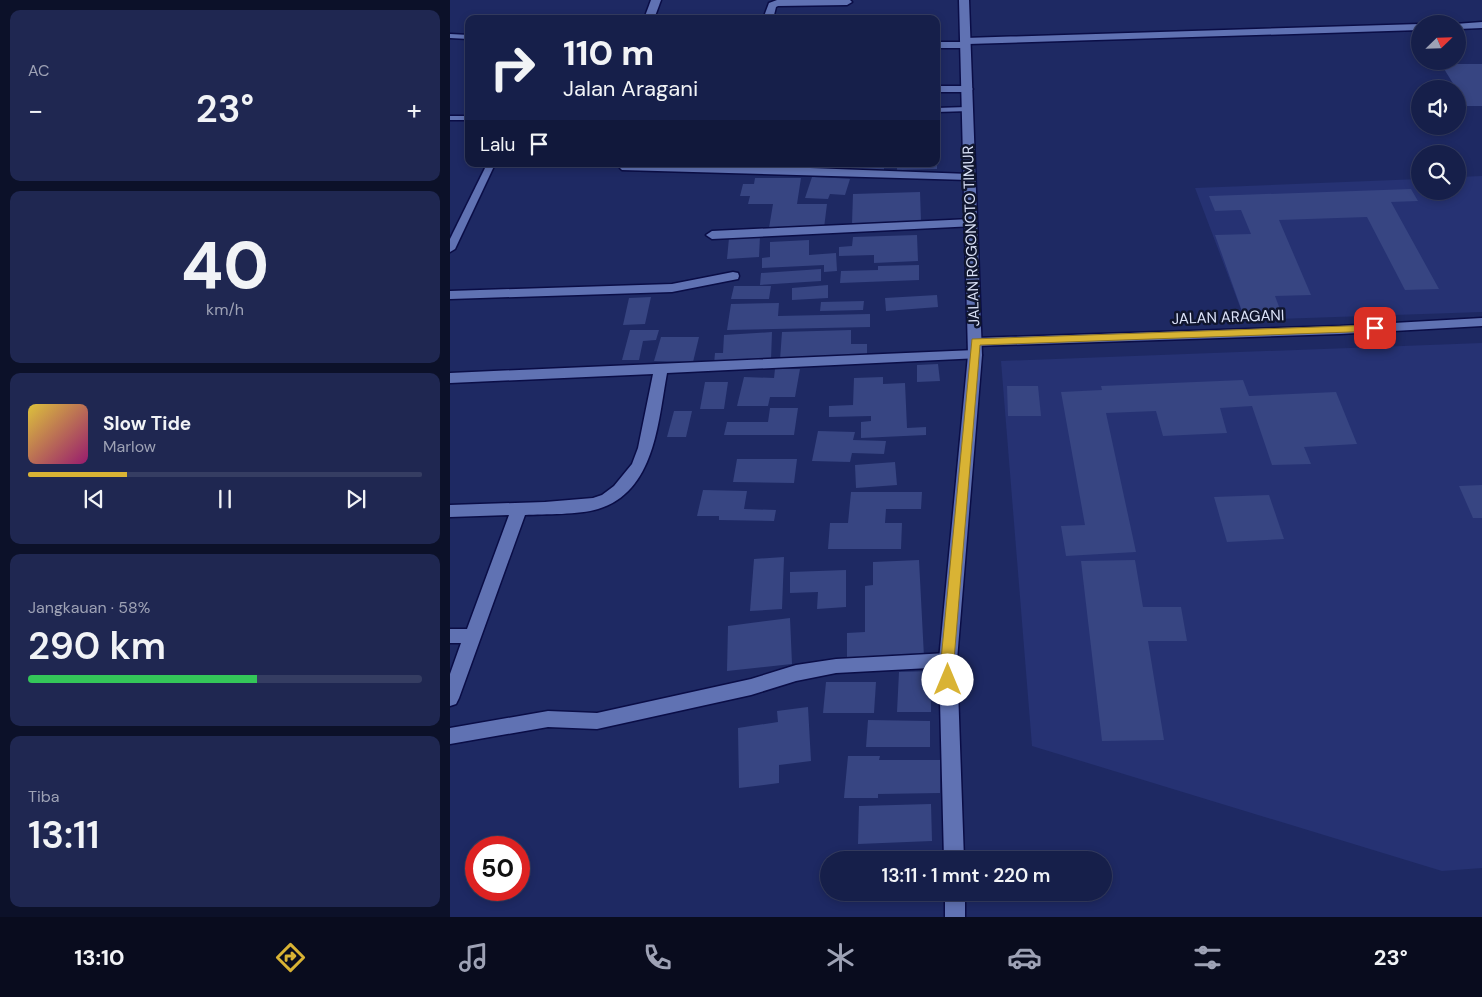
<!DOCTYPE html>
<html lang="id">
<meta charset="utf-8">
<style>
:root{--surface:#161f4a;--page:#1f2751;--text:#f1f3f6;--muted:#9ea2b5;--line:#353d62;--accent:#d9b334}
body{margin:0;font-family:"DM Sans",sans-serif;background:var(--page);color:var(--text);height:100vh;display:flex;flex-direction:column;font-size:19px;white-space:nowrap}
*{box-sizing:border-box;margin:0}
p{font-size:16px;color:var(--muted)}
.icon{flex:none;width:28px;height:28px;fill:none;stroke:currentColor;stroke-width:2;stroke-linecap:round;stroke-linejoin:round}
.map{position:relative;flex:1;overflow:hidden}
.details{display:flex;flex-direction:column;gap:10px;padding:10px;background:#0c1129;width:450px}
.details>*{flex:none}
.hud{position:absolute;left:15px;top:15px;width:475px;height:152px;border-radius:10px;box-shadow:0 2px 8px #0003,0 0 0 1px var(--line);background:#161f4a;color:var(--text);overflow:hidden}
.needle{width:32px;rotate:67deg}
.fabs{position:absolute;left:961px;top:15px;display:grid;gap:10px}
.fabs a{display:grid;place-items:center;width:55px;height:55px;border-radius:50%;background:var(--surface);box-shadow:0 2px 8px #0003,0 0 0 1px var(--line);font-size:25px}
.speed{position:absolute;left:15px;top:836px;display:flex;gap:10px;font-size:25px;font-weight:700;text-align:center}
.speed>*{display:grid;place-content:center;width:65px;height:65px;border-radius:50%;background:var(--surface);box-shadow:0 2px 8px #0003,0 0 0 1px var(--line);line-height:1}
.speed .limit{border:8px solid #d22;background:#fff;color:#111}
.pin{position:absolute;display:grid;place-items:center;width:42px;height:42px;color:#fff;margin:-21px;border-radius:10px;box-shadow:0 2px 8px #0006}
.me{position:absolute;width:55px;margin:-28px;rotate:0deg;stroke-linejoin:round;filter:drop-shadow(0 0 4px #0008)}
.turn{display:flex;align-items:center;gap:18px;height:105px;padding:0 15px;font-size:22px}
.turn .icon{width:65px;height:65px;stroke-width:2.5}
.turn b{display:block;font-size:35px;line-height:42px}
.then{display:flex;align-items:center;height:48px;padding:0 15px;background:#0003;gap:10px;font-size:19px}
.big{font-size:38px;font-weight:600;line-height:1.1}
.details .tile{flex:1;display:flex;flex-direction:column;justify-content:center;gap:8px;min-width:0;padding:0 18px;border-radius:10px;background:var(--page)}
.details .dial{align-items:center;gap:0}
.dial b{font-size:65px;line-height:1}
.song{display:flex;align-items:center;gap:15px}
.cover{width:60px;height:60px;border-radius:8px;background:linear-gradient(135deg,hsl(50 70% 55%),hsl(320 70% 35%))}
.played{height:5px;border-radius:2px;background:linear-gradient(90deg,var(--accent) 25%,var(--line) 25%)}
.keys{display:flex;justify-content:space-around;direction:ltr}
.heat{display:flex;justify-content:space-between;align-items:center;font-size:28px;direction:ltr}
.charge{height:8px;border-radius:4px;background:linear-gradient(90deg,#34c759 58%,var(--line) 0)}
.trip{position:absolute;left:370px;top:851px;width:292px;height:50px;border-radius:25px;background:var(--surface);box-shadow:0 2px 8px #0003,0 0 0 1px var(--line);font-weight:600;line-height:50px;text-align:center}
.menu{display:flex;height:80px;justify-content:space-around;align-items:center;background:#090c1e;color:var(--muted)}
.menu .icon{width:35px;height:35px}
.menu .selected{color:var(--accent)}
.menu b{font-size:22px;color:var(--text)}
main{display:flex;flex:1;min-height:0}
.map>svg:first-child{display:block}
.built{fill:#263273}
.building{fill:#374582}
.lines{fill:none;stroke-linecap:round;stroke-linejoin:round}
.lane-casing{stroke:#0a0d46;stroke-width:3}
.street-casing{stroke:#0a0d46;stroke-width:3}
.secondary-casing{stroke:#0a0d46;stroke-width:3}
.lane{fill:#6072b3;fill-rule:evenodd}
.street{fill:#6072b3;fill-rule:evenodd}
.secondary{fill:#6072b3;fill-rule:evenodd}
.route{fill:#d9b334;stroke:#8d7422}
.labels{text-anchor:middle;stroke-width:5;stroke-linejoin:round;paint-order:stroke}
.street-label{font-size:15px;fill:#dce3f9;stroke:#10162f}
</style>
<main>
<section class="details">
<div class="tile"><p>AC</p>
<div class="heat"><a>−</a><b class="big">23°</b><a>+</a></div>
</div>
<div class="tile dial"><b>40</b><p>km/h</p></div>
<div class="tile">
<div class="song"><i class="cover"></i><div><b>Slow Tide</b><p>Marlow</p></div></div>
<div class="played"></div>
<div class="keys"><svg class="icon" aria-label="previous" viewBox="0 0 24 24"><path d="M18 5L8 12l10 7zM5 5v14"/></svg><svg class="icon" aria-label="pause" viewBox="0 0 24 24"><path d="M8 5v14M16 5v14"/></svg><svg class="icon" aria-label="next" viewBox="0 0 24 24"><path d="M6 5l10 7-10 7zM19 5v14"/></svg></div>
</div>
<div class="tile"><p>Jangkauan · 58%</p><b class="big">290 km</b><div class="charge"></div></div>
<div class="tile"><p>Tiba</p><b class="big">13:11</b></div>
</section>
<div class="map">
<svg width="1032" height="917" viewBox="0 0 1032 917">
<rect width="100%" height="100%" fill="#1e2963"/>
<g class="built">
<polygon points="1032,176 1032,312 795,320 745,188 970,179 970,191 1008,191 1008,177"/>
<polygon points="1032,343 1032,868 992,871 582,746 551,361"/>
</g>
<g class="building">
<polygon points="991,64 1032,64 1032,106 1017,106"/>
<polygon points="379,164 434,164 434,170 378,170"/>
<polygon points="447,164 487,164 487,169 447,170"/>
<polygon points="362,177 385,178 400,179 395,195 380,194 378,199 355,198"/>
<polygon points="305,178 351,178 347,204 377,204 374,228 319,228 323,204 298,204 300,196 290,196 293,184 304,184"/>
<polygon points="961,189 968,201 941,202 989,289 955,290 917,217 829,220 861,295 825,296 831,312 793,314 765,235 801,234 791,210 765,211 759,196"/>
<polygon points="470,192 471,221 402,224 403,194"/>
<polygon points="467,235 468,261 424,263 424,255 389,256 389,247 402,246 403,237"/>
<polygon points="310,236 309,257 277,259 279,238"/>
<polygon points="359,240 359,255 386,253 387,271 374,272 374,265 312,268 312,258 320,257 320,242"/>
<polygon points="469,265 469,280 390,283 391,271 428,270 428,266"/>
<polygon points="371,269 371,281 310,285 311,273"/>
<polygon points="378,285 378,298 342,300 342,288"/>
<polygon points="284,286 321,286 319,299 281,299"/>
<polygon points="487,295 488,307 436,311 435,298"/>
<polygon points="201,297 195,324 173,325 179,298"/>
<polygon points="414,301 413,310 370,311 371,302"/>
<polygon points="329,303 328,316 420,314 420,327 277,330 281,304"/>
<polygon points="180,330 209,330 206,340 193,341 189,360 172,360"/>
<polygon points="401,330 401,344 417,344 417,357 330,360 332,332"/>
<polygon points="322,332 321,360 264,364 265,353 273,353 274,335"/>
<polygon points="211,337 249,337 243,362 204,361"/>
<polygon points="488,364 490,381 467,382 467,365"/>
<polygon points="325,369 350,369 345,397 320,397 318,406 287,406 294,377 324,378"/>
<polygon points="433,377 433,384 455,383 457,428 476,427 476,435 411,438 411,422 421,421 421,416 379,417 379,406 403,405 404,378"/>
<polygon points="793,380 799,396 886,392 907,444 854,447 861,464 822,465 802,406 770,408 777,433 713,436 706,411 656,413 686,552 616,556 611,526 635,525 611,392 652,390 651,386"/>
<polygon points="255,382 278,382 274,409 250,409"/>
<polygon points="557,386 588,386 591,416 558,416"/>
<polygon points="320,408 348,408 344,435 274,435 277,422 318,422"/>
<polygon points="224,411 242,411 236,437 217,437"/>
<polygon points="368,431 405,432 403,440 436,441 434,454 402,453 400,462 362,461"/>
<polygon points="287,459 347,459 344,483 283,482"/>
<polygon points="445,462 447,485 406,488 405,465"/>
<polygon points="1032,485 1032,518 1023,518 1009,486"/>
<polygon points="253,490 297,491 294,509 326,510 324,521 269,520 269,516 247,516"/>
<polygon points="401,492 472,492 471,509 436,509 435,523 452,523 451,549 378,549 380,523 398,523"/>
<polygon points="819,495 834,539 777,542 764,497"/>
<polygon points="334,557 332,609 300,611 304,559"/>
<polygon points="469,560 474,657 397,660 397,633 415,632 415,586 423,585 423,562"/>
<polygon points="685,560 693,607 731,607 737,641 698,641 714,740 652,741 631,561"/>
<polygon points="396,570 396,607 367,609 368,592 340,593 340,572"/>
<polygon points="340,618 342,664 277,671 278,626"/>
<polygon points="481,671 481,684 492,684 491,701 481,701 481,712 447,712 449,672"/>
<polygon points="376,682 426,682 424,713 373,713"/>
<polygon points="358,707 361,761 329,765 329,783 289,788 288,728 328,722 327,711"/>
<polygon points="418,720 480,721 480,747 416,747"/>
<polygon points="398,756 430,756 429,760 490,760 490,793 428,794 428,798 394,798"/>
<polygon points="481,804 482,841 408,844 409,806"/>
</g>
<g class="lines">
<g class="lane-casing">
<g id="lane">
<polygon points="0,34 19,35 19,39 0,38"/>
<polygon points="517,107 520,107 520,111 486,112 486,108"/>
<rect x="0" y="116" width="19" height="4"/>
<polygon points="37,164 45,164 5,249 0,252 0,239"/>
</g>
</g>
<g class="street-casing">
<g id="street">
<polygon points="201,0 211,0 204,19 194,19"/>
<polygon points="327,0 400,0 402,2 397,5 328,6 326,7 323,19 313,19 319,3"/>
<polygon points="1032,22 1032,28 1008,29 1008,24 1005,24"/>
<polygon points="970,24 970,30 518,44 518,47 514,48 486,48 486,42 511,42 511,39 515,38"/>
<polygon points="486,86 518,86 523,89 518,92 486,92"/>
<polygon points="176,165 360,168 519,174 525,177 519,180 172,170 170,168 172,166"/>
<polygon points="521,219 527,223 525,226 262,239 256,235 262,231"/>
<polygon points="283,272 288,273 289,276 288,279 222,292 0,299 0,291 222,284"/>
<polygon points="1032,318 1032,326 890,334 525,346 520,345 518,342 520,339 525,338 890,326"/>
<path d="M525 350 530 352 532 355 530 358 217 373C208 422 205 492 148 509 129 515 95 514 75 515L9 698 6 704 0 706V674L11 643H0V629H17L59 515 0 517V505L95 502 143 498 152 495 164 486 182 464 188 448 203 374 0 383V373Z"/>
<polygon points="498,653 504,655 507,660 504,665 498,667 386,673 346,681 301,695 147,729 98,727 0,744 0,728 98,711 147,713 301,679 346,665 386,659"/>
</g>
</g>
<g class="secondary-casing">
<g id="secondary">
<polygon points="509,0 519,0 532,355 507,660 514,860 494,860 489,660 518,355"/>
<rect x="495" y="892" width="20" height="25"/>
</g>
</g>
<use href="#lane" class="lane"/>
<use href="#street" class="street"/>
<use href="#secondary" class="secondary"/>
</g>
<polygon class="route" points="925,325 930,328 929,331 530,345 504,660 505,680 503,684 498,686 494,684 492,680 491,660 522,339"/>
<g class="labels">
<g class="street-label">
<text transform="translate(521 236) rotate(-92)" y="5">JALAN ROGONOTO TIMUR</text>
<text transform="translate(778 317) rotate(-2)" y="5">JALAN ARAGANI</text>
</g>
</g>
</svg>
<div class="fabs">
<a><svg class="needle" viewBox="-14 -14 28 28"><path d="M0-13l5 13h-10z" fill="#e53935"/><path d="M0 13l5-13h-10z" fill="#9ea2b5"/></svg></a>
<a><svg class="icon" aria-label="sound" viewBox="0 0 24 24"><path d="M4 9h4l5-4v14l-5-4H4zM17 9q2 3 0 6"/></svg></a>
<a><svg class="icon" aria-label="search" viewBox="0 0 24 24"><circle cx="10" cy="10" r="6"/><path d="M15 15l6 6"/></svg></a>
</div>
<div class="speed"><div class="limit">50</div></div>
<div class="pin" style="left:925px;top:328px;background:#d93025"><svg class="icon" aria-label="arrive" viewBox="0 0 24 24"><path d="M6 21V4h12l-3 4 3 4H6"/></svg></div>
<svg class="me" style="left:498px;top:680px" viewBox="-20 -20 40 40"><circle r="19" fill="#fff"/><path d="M0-13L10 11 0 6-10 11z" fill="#d9b334"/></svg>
<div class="trip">13:11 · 1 mnt · 220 m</div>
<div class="hud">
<div class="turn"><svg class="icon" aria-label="right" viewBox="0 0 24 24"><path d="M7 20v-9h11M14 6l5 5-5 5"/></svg><div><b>110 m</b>Jalan Aragani</div></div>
<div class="then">Lalu<svg class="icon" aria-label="arrive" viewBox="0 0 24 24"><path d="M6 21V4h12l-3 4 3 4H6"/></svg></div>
</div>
</div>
</main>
<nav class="menu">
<b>13:10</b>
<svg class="icon selected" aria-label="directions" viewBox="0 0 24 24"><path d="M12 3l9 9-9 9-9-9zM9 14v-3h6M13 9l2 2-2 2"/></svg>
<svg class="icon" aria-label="music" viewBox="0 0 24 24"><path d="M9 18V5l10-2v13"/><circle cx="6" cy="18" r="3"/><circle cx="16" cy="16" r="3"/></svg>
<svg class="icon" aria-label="phone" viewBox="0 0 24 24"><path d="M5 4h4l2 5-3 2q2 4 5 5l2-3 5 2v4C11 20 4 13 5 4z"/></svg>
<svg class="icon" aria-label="climate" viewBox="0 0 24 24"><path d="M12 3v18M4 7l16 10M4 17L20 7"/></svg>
<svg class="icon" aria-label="car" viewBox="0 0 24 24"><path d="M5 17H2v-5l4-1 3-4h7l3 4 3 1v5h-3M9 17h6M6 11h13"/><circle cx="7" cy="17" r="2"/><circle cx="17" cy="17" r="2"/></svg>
<svg class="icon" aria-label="filters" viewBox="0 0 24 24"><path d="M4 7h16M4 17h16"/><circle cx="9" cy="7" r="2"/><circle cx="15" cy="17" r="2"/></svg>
<b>23°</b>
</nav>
